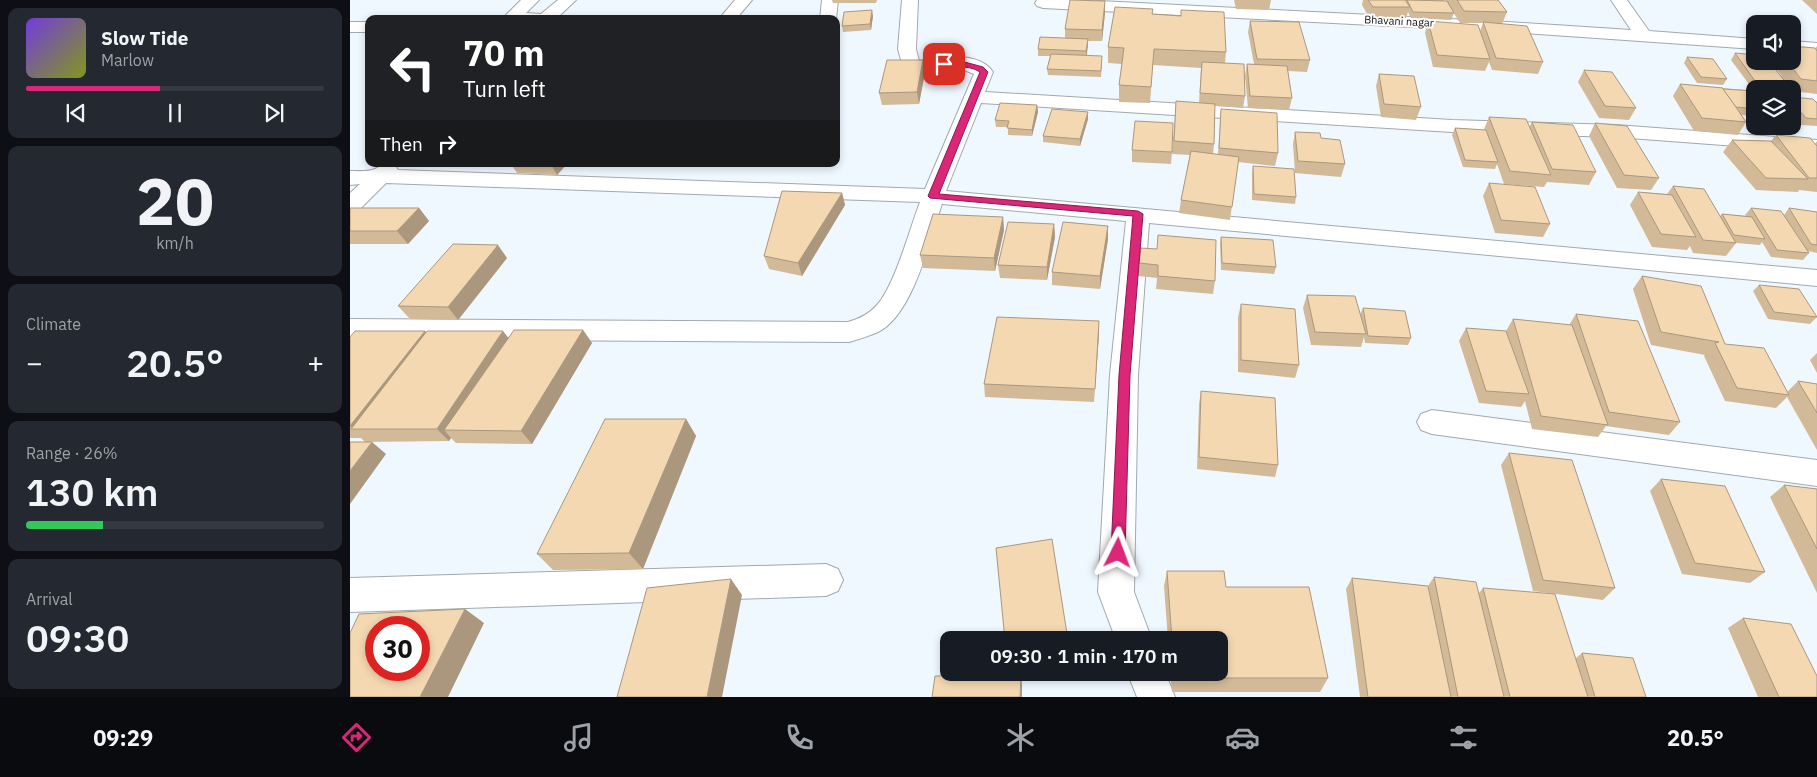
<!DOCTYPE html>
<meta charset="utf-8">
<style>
:root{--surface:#171b24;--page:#242831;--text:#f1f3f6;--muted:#9ea1a6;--line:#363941;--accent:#db2777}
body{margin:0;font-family:"IBM Plex Sans",sans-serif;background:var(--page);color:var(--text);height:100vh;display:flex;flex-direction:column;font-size:19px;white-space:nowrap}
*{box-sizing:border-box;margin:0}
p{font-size:16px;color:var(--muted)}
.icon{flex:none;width:28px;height:28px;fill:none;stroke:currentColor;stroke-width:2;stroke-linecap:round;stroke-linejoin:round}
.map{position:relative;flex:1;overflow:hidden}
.sheet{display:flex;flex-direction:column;gap:8px;padding:8px;background:#0d0f14;width:350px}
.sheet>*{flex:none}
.hud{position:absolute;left:15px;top:15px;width:475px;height:152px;border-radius:10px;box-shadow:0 2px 8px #0003;background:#202124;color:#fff;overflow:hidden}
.buttons{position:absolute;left:1396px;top:15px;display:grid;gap:10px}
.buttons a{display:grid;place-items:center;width:55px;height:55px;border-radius:10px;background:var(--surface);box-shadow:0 2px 8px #0003;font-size:25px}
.speed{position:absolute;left:15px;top:616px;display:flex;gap:10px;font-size:25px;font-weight:700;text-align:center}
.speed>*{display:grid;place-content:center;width:65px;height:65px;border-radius:50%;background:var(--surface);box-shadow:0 2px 8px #0003;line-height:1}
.speed .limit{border:8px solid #d22;background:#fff;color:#111}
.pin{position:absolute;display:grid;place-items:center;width:42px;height:42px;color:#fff;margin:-21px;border-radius:10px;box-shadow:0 2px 8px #0006}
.me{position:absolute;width:55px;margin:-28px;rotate:3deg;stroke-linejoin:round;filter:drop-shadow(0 0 4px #0008)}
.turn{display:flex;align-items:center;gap:18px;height:105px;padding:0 15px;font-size:22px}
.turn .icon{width:65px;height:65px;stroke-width:2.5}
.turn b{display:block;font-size:35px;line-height:42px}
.then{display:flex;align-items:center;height:48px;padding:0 15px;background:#0003;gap:10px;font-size:19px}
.big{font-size:38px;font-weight:600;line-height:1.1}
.sheet .card{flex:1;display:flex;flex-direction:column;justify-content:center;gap:8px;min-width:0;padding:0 18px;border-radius:10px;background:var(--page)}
.sheet .dial{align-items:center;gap:0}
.dial b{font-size:65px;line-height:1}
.song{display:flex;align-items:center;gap:15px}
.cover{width:60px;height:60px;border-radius:8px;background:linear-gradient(135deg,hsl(260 70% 55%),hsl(70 70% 35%))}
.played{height:5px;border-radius:2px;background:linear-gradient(90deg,var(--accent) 45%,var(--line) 45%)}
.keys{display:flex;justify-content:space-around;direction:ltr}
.heat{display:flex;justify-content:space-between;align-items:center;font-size:28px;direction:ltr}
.charge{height:8px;border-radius:4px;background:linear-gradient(90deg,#34c759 26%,var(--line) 0)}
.trip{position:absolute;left:590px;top:631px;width:288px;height:50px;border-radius:10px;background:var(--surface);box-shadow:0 2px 8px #0003;font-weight:600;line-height:50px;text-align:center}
.dock{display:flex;height:80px;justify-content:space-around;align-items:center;background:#090b0e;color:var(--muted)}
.dock .icon{width:35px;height:35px}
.dock .current{color:var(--accent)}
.dock b{font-size:22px;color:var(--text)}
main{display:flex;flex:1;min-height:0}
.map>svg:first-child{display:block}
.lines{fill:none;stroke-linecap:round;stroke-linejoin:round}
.minor-casing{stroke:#a1a9af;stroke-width:2}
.minor{fill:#fff;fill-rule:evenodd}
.wall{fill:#d2ba99}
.shaded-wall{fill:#ab977d}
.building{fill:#f4d8b2;stroke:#ab977d;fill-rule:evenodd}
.route{fill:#db2777;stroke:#8e194d}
.labels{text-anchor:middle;stroke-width:4;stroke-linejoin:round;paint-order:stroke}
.far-street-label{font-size:11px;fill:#101315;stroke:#fff}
</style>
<main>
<section class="sheet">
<div class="card">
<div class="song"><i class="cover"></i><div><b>Slow Tide</b><p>Marlow</p></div></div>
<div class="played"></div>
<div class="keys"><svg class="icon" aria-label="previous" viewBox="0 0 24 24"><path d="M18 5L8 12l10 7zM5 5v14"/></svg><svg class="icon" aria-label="pause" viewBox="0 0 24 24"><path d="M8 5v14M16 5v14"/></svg><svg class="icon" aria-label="next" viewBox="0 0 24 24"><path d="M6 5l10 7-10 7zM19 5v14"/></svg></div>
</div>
<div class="card dial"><b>20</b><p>km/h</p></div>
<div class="card"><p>Climate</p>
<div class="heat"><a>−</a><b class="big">20.5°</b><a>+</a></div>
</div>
<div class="card"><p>Range · 26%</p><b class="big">130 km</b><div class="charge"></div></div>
<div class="card"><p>Arrival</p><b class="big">09:30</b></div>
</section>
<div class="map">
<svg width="1467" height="697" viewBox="0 0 1467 697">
<rect width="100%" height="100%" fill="#f0f8ff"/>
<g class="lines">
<g class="minor-casing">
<g id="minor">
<polygon points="171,0 189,0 176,13 191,14 208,0 226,0 206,19 156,19 155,16"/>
<polygon points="385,0 402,0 386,19 369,19"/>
<polygon points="472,0 488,0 486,19 470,19"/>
<path d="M552 0H568L566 49 569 61C591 58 628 50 643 72L635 92 1102 120 1266 125 1467 140V152L1266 137 1102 132 631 103 596 191 1467 270V286L799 223 788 375 784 592 802 640H766L748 592 760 375 776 221 592 204C580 239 563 315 528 332 519 336 509 339 499 342L0 339V319L498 322C509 319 519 314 527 305 545 285 560 228 570 202L36 183 8 211 0 213V193L10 184 0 185V171C7 171 19 172 25 169 33 165 35 163 45 165L48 170 575 189 624 74 609 68 561 73 554 71 548 49Z"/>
<polygon points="687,0 730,0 1158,22 1281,30 1261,0 1277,0 1299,31 1405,39 1405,49 1158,32 693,8 687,6 685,3"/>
<rect x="0" y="22" width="19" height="10"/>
<polygon points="1442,41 1467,43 1467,53 1442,51"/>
<polygon points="1082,410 1467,460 1467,486 1082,434 1071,430 1067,422 1071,414"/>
<polygon points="476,564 488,569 493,580 488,591 476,596 0,612 0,578"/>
<polygon points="777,672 815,672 825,697 787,697"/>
</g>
</g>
<use href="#minor" class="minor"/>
</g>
<g class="wall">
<polygon points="482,0 527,0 526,3 483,3"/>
<polygon points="884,0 921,0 919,10 886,9"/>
<polygon points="1013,0 1094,0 1094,1 1096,1 1096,0 1148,0 1157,12 1152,24 1193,62 1188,74 1142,70 1139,62 1135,71 1083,67 1075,33 1078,21 1130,31 1133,23 1110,23 1100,7 1104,13 1101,20 1061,18 1058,12 1056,18 1020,19 1012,5"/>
<polygon points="1452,0 1467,0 1467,14"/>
<polygon points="755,13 752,41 738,41 737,56 752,62 751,77 698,75 697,69 700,56 688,56 688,49 715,38 715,29"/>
<polygon points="803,14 876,52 875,63 895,96 893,108 865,106 864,144 863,154 868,154 870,122 871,109 928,153 925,166 888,162 880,220 829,213 831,200 840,155 822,154 826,101 849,103 851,68 803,65 800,103 769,102 769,85 772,64 758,63 758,47"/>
<polygon points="523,16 521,30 493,32 492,26"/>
<polygon points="900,21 960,60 957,72 938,71 942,98 939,110 898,108 895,76 897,64 904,64 898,32"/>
<polygon points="1467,46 1467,94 1442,91 1442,89 1440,89 1437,84 1434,89 1417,89 1401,87 1381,60 1385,53 1432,76 1420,61 1442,61 1465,49"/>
<polygon points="1337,57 1377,79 1373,85 1347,83 1334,63"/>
<polygon points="573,60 575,72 569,104 532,105 529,93"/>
<polygon points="1234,70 1286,108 1279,120 1249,118 1228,82"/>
<polygon points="1029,74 1071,107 1066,120 1031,117 1026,86"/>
<polygon points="1330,84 1405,91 1405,116 1391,115 1396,122 1388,135 1344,131 1323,96"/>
<polygon points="1442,97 1466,102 1467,101 1467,126 1451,125 1442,114"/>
<polygon points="687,105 688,112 682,136 658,135 658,127 646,127 645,120"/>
<polygon points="1139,117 1179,127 1182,122 1246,172 1239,185 1197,182 1194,187 1154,184 1147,164 1145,169 1113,167 1102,135 1105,128 1134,130 1134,129"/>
<polygon points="738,119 730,146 693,142 693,136"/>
<polygon points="1245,123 1309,178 1301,190 1267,188 1239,136"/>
<polygon points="945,132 995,164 991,177 945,173 943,144"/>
<polygon points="1426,135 1465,144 1467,141 1467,192 1449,190 1448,192 1406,190 1373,152 1382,140 1421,141"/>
<polygon points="782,150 822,152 821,164 782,162"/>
<polygon points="161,164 217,164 207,175 167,173"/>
<polygon points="903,166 946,197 945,204 902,200 902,173"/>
<polygon points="1139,183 1200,224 1193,237 1145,233 1133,196"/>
<polygon points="1323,186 1370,216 1372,214 1396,216 1395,215 1401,208 1434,215 1439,208 1467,212 1467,253 1458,251 1459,253 1453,260 1421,257 1412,242 1410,245 1386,243 1376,256 1343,253 1340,246 1337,250 1302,247 1280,205 1288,192 1317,194"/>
<polygon points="492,193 495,205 452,276 419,269 414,256"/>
<polygon points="0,208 69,208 79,221 58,244 0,244"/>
<polygon points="653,217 654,230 645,271 573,268 570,255"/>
<polygon points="704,224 705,237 697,280 650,278 648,265"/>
<polygon points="758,226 758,239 750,289 702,285 702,272"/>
<polygon points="871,237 926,267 924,274 871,270 870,244"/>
<polygon points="791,248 865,281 863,294 806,289 807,278 788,276"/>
<polygon points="157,258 108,320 60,319 48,306"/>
<polygon points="1292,276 1375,344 1437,392 1448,381 1467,384 1467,450 1437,397 1426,408 1375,401 1354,356 1355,355 1301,345 1283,289"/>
<polygon points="1409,285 1467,317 1460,324 1418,319 1403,291"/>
<polygon points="957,295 1010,315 1013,308 1061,338 1058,345 1015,343 1014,337 1011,347 961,345 953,308"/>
<polygon points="891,304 949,365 945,378 888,372 888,317"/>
<polygon points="1226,314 1330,422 1319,435 1256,426 1248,437 1182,429 1175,401 1171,407 1129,403 1109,341 1116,328 1156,331 1163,319 1219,325"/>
<polygon points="233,330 242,343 182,444 106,443 101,438 99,441 15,442 11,438 0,438 0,337 76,332 158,337"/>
<polygon points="749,334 744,402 635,397 634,384"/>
<polygon points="1467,353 1467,373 1460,360"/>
<polygon points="851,391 928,465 925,477 847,469 849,404"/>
<polygon points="336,419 346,436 293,569 203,570 187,554"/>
<polygon points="1159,453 1265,588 1253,600 1183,591 1151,465"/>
<polygon points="1311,479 1415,572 1400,583 1332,574 1300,491"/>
<polygon points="1434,485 1467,489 1467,593 1420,497"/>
<polygon points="817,571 978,678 970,692 822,692 820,672 869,672 869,640 818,640 814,586"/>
<polygon points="1084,577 1129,593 1133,588 1226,658 1232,653 1296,697 1010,697 996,589 1002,578 1078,586"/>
<polygon points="1393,618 1467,697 1408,697 1378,628"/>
</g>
<g class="shaded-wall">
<polygon points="755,1 755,13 752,41 752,30"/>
<polygon points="522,10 523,16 521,30 520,24"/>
<polygon points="738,39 738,45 736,58 736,51"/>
<polygon points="573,60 575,72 569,104 567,92"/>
<polygon points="687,105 688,112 682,136 682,130"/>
<polygon points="738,112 738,119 730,146 730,139"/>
<polygon points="201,164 217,164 207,175"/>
<polygon points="492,193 495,205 452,276 448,263"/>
<polygon points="69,208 79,221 58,244 47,231"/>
<polygon points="653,217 654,230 645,271 644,258"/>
<polygon points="704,224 705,237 697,280 697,267"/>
<polygon points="758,226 758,239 750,289 750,276"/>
<polygon points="148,245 157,258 108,320 98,307"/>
<polygon points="749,321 749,334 744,402 745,389"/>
<polygon points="233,330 242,343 182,444 171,431"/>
<polygon points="75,331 86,344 4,429 0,426"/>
<polygon points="153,331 163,344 94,430 101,438 99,441 87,429"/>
<polygon points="336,419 346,436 293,569 279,553"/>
<polygon points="22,442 36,454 0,504 0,471"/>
<polygon points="381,579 392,595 372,697 357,697"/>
<polygon points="115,609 134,623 98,697 70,697"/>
<polygon points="671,675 672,685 672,697 670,697"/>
</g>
<g class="building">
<polygon points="720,0 755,1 752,30 715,29"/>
<polygon points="1018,0 1055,0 1060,7 1023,7"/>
<polygon points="1057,0 1097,1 1104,13 1063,12"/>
<polygon points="1107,0 1148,0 1157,12 1114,11"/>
<polygon points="765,7 803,9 802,14 831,16 831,10 874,12 876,52 804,49 801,87 769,85 774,48 758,47"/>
<polygon points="522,10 520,24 492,26 494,12"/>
<polygon points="900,21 949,22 960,60 907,59"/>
<polygon points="1078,21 1128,25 1140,59 1087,55"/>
<polygon points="1133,22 1177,26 1193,62 1146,58"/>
<polygon points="690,37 738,39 736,51 688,49"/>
<polygon points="1442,46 1465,48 1467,51 1467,81 1451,79 1437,61 1442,61"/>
<polygon points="1385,53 1405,55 1405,61 1419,61 1437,84 1405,81"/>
<polygon points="701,54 752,56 751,71 697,69"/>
<polygon points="1337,57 1363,59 1377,79 1351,77"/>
<polygon points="537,60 573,60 567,92 529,93"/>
<polygon points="852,62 894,64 895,96 850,93"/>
<polygon points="897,64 937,66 942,98 900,96"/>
<polygon points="1234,70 1262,72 1286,108 1255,106"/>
<polygon points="1029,74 1064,76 1071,107 1034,104"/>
<polygon points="1330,84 1373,88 1396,122 1352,118"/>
<polygon points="1373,89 1405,91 1405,109 1386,107"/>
<polygon points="1442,97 1463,99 1467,103 1467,119 1456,118 1442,102"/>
<polygon points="826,101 865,104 864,144 824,141"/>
<polygon points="650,103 687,105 682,130 657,128 659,121 645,120"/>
<polygon points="702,109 738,112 730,139 693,136"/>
<polygon points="871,109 927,113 928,153 869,148"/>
<polygon points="1139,117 1176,119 1201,175 1160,171"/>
<polygon points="785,121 823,123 822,152 782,150"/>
<polygon points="1182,122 1223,125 1246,172 1202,169"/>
<polygon points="1245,123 1277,126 1309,178 1274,175"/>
<polygon points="1105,128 1136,130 1148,162 1115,160"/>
<polygon points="945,132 970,133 971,138 990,140 995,164 948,161"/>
<polygon points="1426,135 1460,138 1467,146 1467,178 1459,178"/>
<polygon points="1382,140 1421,141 1458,179 1416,178"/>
<polygon points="841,151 889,157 882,207 831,200"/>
<polygon points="903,166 944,169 946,197 904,194"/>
<polygon points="1139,183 1185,187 1200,224 1151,220"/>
<polygon points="1323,186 1354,189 1386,243 1353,240"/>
<polygon points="432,191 492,193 448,263 414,256"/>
<polygon points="1288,192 1322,195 1346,237 1311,234"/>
<polygon points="0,208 69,208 47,231 0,231"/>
<polygon points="1401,208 1431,211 1459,253 1427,250"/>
<polygon points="1439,208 1467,212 1467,245 1461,244"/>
<polygon points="583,214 653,217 644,258 570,255"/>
<polygon points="1372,214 1402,217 1415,239 1384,235"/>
<polygon points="658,222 704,224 697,267 648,265"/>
<polygon points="713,222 758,226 750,276 702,272"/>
<polygon points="808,235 866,240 865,281 808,276 808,265 789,263 791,248 807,249"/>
<polygon points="871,237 923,240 926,267 872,263"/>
<polygon points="103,244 148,245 98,307 48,306"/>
<polygon points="1292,276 1351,286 1375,344 1414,348 1439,395 1387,388 1365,343 1369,342 1311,332"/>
<polygon points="1409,285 1449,289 1467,317 1424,312"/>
<polygon points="957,295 1005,296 1016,334 965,332"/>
<polygon points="891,304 945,309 949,365 891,360"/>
<polygon points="1013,308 1055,311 1061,338 1018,336"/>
<polygon points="1226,314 1288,321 1330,422 1259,412"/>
<polygon points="647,317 749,321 745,389 634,384"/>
<polygon points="1163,319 1222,325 1258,425 1191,416"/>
<polygon points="1116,328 1156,331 1179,394 1136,391"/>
<polygon points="164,330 233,330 171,431 94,430"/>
<polygon points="5,331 75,331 0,426 0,337"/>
<polygon points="77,331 153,331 87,429 1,429"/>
<polygon points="1448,381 1467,384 1467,413"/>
<polygon points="851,391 925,398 928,465 849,457"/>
<polygon points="255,419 336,419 279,553 187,554"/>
<polygon points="0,442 22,442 0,471"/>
<polygon points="1159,453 1222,460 1265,588 1193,580"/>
<polygon points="1311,479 1375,486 1415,572 1345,563"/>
<polygon points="1434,485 1467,489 1467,549"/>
<polygon points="702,539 718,640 655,640 646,548"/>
<polygon points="817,571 874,571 876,587 959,587 978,678 825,678 824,672 869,672 869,640 822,640"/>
<polygon points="1084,577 1126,582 1154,697 1108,697"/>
<polygon points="1002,578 1078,586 1101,697 1018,697"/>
<polygon points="381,579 357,697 267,697 297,588"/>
<polygon points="1133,588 1205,594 1238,697 1160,697"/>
<path d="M115 609 70 697H0V633L9 614ZM26 628H69V670H26Z"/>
<polygon points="1393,618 1441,624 1467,676 1467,697 1429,697"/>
<polygon points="1232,653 1283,658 1296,697 1245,697"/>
<polygon points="671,675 670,697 582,697 585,676"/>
</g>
<path class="route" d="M611 61 633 67 638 72 589 194 788 211 793 214 780 375 775 553 773 557 768 559 763 557 761 553 769 375 783 216 580 198 578 196 630 72C617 63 599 70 591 64L594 62Z"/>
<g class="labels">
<g class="far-street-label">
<text transform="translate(1049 21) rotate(3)" y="4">Bhavani nagar</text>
</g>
</g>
</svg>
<div class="buttons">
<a><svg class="icon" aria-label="sound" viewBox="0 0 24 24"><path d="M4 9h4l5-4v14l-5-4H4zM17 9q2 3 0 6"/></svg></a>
<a><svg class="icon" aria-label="layers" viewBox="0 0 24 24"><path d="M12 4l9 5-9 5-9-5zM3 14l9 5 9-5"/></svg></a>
</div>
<div class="speed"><div class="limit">30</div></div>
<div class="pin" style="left:594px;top:64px;background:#d93025"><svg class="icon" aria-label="arrive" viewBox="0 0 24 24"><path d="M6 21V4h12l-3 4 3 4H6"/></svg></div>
<svg class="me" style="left:768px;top:553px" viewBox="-20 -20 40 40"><path d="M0-17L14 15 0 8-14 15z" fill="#db2777" stroke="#fff" stroke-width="4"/></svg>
<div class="trip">09:30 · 1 min · 170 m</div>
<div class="hud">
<div class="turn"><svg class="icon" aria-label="left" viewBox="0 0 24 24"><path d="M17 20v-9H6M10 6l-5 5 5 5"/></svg><div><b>70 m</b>Turn left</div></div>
<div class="then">Then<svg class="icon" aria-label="right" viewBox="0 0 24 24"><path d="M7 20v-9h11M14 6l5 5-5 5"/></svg></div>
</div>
</div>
</main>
<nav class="dock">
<b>09:29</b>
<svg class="icon current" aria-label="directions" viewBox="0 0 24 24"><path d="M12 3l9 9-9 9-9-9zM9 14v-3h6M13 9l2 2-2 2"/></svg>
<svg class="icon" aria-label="music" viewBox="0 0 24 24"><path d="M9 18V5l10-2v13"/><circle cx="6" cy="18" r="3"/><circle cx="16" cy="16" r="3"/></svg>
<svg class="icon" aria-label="phone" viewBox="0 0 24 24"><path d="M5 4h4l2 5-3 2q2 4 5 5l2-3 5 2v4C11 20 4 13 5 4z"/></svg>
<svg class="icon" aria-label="climate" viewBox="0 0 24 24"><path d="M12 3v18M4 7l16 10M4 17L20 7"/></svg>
<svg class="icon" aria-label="car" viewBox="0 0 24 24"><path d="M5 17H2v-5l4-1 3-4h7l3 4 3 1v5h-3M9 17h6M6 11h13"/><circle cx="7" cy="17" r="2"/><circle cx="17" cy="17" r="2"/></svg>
<svg class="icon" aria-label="filters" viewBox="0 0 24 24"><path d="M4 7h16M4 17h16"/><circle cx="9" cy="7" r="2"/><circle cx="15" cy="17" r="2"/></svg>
<b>20.5°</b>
</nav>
